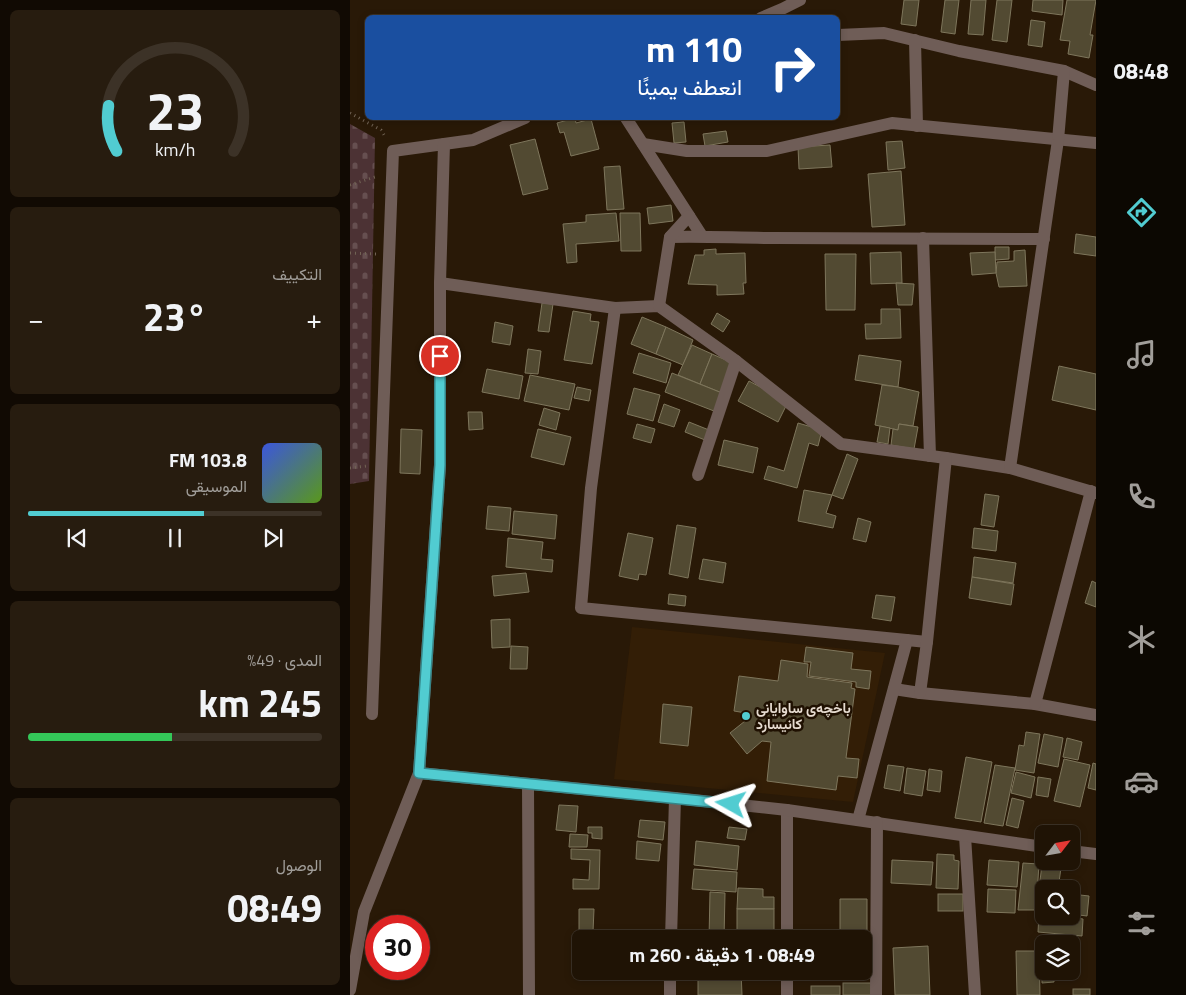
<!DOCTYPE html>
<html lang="ar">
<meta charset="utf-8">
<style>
:root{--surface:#1f1305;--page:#271c0f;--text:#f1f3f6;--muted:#a19e9a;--line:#3c3227;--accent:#51ccd1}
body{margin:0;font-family:"Titillium Web",Vazirmatn,sans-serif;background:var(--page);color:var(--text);direction:rtl;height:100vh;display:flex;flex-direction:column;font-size:19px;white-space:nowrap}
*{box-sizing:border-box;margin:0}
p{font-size:16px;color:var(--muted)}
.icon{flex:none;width:28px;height:28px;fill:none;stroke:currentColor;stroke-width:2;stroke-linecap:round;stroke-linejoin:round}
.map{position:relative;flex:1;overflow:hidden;direction:ltr}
.side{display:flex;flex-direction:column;gap:10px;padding:10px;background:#110a03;width:350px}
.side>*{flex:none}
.top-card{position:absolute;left:15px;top:15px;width:475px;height:105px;border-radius:8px;box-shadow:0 2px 8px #0003,0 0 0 1px var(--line);direction:rtl;background:#1a4fa0;color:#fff;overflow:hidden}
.needle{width:32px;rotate:59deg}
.tools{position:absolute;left:685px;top:825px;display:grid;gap:10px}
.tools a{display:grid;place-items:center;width:45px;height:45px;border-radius:8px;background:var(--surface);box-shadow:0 2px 8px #0003,0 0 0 1px var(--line);font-size:25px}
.speed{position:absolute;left:15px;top:915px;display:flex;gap:10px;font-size:25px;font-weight:700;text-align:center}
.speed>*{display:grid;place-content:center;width:65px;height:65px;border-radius:50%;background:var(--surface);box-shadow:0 2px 8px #0003,0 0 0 1px var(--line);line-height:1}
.speed .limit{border:8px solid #d22;background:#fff;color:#111}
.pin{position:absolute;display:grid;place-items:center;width:42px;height:42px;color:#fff;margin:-21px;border:2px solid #fff;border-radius:50%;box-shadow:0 1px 5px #0007}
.me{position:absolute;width:55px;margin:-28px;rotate:276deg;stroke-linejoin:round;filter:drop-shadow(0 0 4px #0008)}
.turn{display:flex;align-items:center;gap:18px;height:105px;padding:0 15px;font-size:22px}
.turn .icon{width:65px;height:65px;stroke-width:2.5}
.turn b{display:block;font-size:35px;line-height:42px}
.big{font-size:38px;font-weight:700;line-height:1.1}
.side .widget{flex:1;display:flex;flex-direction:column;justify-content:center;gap:8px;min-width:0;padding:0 18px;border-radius:8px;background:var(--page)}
.side .dial{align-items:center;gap:0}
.dial svg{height:130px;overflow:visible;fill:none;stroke:var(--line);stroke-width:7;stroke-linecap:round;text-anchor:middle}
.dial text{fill:var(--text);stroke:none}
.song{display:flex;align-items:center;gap:15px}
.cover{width:60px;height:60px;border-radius:8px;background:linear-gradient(135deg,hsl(230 70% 55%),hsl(90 70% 35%))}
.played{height:5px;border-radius:2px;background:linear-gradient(90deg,var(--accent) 60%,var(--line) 60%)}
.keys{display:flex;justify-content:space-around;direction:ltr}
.heat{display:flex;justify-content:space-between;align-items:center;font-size:28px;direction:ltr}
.charge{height:8px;border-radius:4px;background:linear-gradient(90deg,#34c759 49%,var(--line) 0)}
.trip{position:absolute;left:222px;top:930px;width:300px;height:50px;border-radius:8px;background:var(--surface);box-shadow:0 2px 8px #0003,0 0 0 1px var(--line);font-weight:700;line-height:50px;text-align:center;direction:rtl}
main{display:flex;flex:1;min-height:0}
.menu{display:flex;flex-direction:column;width:90px;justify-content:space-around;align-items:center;background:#0c0802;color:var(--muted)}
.menu .icon{width:35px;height:35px}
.menu .active{color:var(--accent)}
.menu b{font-size:22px;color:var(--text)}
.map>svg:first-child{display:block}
.built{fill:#331e06}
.cemetery{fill:url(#cemetery-stones)}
.building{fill:#524a32;stroke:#7e765c}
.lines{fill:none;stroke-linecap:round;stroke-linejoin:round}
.path{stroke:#726455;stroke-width:3;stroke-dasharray:1 4;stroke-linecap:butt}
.street{stroke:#6f5d57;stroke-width:12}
.route-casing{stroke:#358588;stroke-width:12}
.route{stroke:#51ccd1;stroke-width:9}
.poi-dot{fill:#51ccd1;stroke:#1f1001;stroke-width:2}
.labels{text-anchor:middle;stroke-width:5;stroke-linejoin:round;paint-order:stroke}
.poi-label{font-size:14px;font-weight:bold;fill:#e6dbd0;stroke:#1f1001;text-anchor:start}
</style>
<main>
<nav class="menu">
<b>08:48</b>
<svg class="icon active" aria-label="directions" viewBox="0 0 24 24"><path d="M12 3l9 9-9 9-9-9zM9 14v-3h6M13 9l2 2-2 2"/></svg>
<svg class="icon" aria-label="music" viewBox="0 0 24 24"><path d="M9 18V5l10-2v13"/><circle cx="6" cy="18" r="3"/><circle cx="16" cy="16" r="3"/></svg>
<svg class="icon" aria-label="phone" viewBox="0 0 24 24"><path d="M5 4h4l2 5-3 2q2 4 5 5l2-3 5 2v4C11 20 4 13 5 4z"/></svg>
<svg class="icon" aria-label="climate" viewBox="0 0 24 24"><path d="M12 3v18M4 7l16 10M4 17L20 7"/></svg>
<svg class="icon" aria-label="car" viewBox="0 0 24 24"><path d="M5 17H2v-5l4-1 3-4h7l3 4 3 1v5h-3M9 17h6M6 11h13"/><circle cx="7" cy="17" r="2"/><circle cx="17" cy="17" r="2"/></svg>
<svg class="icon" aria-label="filters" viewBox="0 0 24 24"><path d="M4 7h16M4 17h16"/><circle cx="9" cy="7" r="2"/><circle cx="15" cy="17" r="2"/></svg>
</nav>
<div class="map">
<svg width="746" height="995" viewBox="0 0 746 995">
<defs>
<pattern id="cemetery-stones" width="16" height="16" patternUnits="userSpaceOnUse" patternTransform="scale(1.25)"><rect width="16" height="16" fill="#4c3234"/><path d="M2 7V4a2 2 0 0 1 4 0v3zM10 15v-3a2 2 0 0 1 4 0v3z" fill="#664f50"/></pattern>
</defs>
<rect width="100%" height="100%" fill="#291907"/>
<polygon class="built" points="282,627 535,653 503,802 264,779"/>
<polygon class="cemetery" points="0,124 25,138 19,481 0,484"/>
<g class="building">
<polygon points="554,0 569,0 566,26 551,24"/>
<polygon points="595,0 609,0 605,34 591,32"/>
<polygon points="621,0 636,0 633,35 618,34"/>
<polygon points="647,0 662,0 657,42 642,40"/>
<polygon points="683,0 713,0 712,15 682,11"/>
<polygon points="717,0 746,0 740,35 743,35 739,58 718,54 720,41 710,40"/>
<polygon points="681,20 695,22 692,47 678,45"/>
<polygon points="225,118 226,123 241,119 249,149 221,156 214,132 210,133 207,123"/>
<polygon points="334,122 336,142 324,143 322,123"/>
<polygon points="376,131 378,142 355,146 353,134"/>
<polygon points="185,139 198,189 173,195 160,145"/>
<polygon points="552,141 555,168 538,170 536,142"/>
<polygon points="480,145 482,167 449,169 448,147"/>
<polygon points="270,166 274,209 257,210 254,167"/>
<polygon points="551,171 555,225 522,227 518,174"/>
<polygon points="321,205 323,221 299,224 297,208"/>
<polygon points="266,213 269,241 226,244 227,262 217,263 213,224 236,222 236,215"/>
<polygon points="270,213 290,213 291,251 271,251"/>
<polygon points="726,234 746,237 746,256 724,253"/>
<polygon points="645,247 659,247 659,259 645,260"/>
<polygon points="366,249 366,254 395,253 396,283 393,283 394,294 367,295 367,285 338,284 345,255 354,255 354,250"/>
<polygon points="675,250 677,286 649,287 646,273 647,262 664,261 664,251"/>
<polygon points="551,252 552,283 521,284 520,253"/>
<polygon points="645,252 646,273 622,275 620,253"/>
<polygon points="475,254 506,254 505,310 476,310"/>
<polygon points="546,283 564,284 562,305 548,305"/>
<polygon points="192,303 203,304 199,332 188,331"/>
<polygon points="531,309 550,309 551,338 516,339 515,324 531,324"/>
<polygon points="223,311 241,314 240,321 249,322 242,364 214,360"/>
<polygon points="367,313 380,321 373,332 361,324"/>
<polygon points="292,317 316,327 306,354 281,344"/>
<polygon points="145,322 163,326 160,345 142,342"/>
<polygon points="316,327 343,340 333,365 306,354"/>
<polygon points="342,345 362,354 350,384 328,375"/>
<polygon points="178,349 191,351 188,374 175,373"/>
<polygon points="289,353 321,363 316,383 283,373"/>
<polygon points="362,354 385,364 372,393 350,384"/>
<polygon points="509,355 551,361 548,387 505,380"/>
<polygon points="709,366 746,374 746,410 702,400"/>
<polygon points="137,369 173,376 169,399 132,392"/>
<polygon points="322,373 372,393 364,411 315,392"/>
<polygon points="180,375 225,384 219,410 174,401"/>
<polygon points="399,381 438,402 428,422 388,401"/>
<polygon points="532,385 548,387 569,392 563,426 549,424 548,430 525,425"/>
<polygon points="227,387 241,390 239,401 224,398"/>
<polygon points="284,388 310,395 303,421 277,414"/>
<polygon points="314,404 330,410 324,427 308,422"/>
<polygon points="194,408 210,413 206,430 189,425"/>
<polygon points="118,412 132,412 133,429 119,430"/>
<polygon points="339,422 359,430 355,440 335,432"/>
<polygon points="448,423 472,430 468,446 459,443 447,488 414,479 418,466 434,471"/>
<polygon points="287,424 305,429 301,443 283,438"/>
<polygon points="549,424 568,427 564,449 541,445 543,429 548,430"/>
<polygon points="530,426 540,428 538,444 527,442"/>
<polygon points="51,429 72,430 70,474 50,473"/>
<polygon points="188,429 221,437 214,465 181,457"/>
<polygon points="374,440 408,448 403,473 368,465"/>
<polygon points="497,454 508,459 493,499 482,495"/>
<polygon points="454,490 482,495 476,513 486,516 483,528 448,521"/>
<polygon points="635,494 649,496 644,527 631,525"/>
<polygon points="138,506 161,508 159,531 136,529"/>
<polygon points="164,511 207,515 205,539 162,534"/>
<polygon points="508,518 521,522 516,542 503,539"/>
<polygon points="327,525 346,528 338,578 319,574"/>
<polygon points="624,528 648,531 646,551 622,548"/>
<polygon points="278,533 303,538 296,575 289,574 288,580 269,576"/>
<polygon points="158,538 193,542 191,559 203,560 202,572 156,567"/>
<polygon points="624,557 666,563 663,583 622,577"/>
<polygon points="353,559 376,563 373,583 349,579"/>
<polygon points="176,573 179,592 144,596 142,576"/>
<polygon points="622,577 664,584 661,605 619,598"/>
<polygon points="742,581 746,583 746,607 735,603"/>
<polygon points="319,594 336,596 335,606 318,604"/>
<polygon points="526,595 545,597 541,621 522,618"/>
<polygon points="160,619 160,647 142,648 141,620"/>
<polygon points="161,646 178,647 177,669 160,669"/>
<polygon points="456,647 503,653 501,669 521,671 519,689 506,687 506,682 459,676 461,662 454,662"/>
<polygon points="431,660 458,664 457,677 502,683 501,688 505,689 496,758 509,759 507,778 488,776 486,790 417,781 421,742 412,741 397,754 380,733 395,721 396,713 384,711 389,676 428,681"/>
<polygon points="313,704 342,707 338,746 310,743"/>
<polygon points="676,732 690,734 684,773 665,770 669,745 674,746"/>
<polygon points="694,734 713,738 708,767 688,763"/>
<polygon points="717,738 732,742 728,760 713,757"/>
<polygon points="616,757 642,762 631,822 605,818"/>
<polygon points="714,759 740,765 730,807 704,801"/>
<polygon points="743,763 746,764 746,790 738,788"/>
<polygon points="538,765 554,767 550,791 534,788"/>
<polygon points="645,765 665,768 653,826 634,823"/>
<polygon points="557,768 576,771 572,796 554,793"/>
<polygon points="579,769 592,771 590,792 577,790"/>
<polygon points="666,772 685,777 681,798 661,793"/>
<polygon points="688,777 701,779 698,797 686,795"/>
<polygon points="662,798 674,801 668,828 656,825"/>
<polygon points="209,805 228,806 226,832 206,830"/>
<polygon points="290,820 315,822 313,840 288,837"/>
<polygon points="238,827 252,827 252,839 242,838 242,833 238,833"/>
<polygon points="379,827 397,829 395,840 377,838"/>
<polygon points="220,834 238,835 237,847 219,847"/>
<polygon points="287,841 311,844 309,861 286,859"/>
<polygon points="346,841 389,846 387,870 344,865"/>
<polygon points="221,849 250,850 249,889 223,889 223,879 239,880 240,860 221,859"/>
<polygon points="587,854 604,855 604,860 609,861 608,889 586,888"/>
<polygon points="542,860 583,862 581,885 541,883"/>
<polygon points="639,860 669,862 667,887 637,885"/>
<polygon points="673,863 689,864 686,910 668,910"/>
<polygon points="692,865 711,868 708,889 689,888"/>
<polygon points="344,869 387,872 386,892 342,889"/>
<polygon points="388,888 413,889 413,897 424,897 424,909 387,909"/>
<polygon points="638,889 666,890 665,913 637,912"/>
<polygon points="688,890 694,891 694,911 686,910"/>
<polygon points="360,892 375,893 374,939 359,939"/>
<rect x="588" y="894" width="25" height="17"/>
<polygon points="721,894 739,896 737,916 721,914"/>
<polygon points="490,899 517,899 517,947 514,947 514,939 490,939"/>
<polygon points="229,909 244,909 243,932 229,932"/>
<rect x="387" y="909" width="37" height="30"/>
<polygon points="689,914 694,915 694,916 709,916 733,919 732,936 688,932"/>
<polygon points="692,936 727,938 726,959 721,958 721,944 694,944 694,957 691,957"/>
<polygon points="578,946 580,995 545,995 543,948"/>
<polygon points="666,951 689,951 690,995 667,995"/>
<polygon points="514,953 519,953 518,979 491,978 491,971 514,971"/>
<polygon points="692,964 694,964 694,971 704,971 704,982 692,983"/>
<rect x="256" y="971" width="15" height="8"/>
<polygon points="348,971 391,971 392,995 348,995"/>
<rect x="493" y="983" width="29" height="12"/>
<rect x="461" y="986" width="29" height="9"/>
<rect x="723" y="989" width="17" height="6"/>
</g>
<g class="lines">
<g class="path">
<polyline points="0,113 31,130 36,138"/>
<polyline points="0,185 28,176"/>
<polyline points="0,253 26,254"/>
<polyline points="0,468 17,466"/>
</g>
<g class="street">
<polyline points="411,18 432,9 450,0"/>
<polyline points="488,35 534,33 609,51 714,71 746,85"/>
<polyline points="565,40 567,126"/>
<polyline points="276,118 352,236"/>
<polyline points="293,144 337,151 417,151 542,123 746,143"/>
<path d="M320 237C354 236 389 238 423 238 513 239 603 238 694 239"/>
<polyline points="573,238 580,456"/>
<polyline points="90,283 265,308 309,306 386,361 491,444 596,458 660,468 746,493"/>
<polyline points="309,306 320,237 339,216"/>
<polyline points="265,308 241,488 231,608 577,642"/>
<polyline points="660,468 708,140 714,71"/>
<polyline points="348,475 386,361"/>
<polyline points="544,689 570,693 685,704 746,715"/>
<polyline points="570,693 577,642 596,458"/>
<polyline points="685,704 741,491"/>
<polyline points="22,714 43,151 123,140 175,118"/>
<polyline points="69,773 90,465 90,283 94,144"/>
<polyline points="178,784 179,995"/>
<polyline points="508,820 557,640"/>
<polyline points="615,836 625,995"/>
<polyline points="721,851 746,854"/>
<polyline points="321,939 325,798"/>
<polyline points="437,939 437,810"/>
<polyline points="0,990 14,912 69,773 325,798 437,810 694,847"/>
<polyline points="320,995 320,971"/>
<polyline points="437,995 437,971"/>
<polyline points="526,995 527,822"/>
</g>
</g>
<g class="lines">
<g class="route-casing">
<polyline id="route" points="90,356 90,465 69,773 381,804"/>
</g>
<use href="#route" class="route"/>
</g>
<circle class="poi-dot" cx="396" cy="716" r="5"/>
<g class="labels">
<g class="poi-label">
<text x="406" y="713">باخچەی ساوایانی<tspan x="406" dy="16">کانیسارد</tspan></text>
</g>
</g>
</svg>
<div class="tools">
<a><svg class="needle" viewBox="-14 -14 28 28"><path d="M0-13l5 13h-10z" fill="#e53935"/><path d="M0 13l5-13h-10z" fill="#a19e9a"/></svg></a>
<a><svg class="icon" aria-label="search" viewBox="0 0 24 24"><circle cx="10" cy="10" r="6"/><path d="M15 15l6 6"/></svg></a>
<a><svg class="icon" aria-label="layers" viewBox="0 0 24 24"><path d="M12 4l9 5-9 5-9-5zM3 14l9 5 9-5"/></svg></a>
</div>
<div class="speed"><div class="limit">30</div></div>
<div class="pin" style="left:90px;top:356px;background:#d93025"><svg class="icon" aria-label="arrive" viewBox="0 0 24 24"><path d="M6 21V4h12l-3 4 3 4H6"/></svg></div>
<svg class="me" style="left:381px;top:804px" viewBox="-20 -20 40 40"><path d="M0-17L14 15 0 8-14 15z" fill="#51ccd1" stroke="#fff" stroke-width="4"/></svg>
<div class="trip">08:49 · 1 دقيقة · 260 m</div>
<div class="top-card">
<div class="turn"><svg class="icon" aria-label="right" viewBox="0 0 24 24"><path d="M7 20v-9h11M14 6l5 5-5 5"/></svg><div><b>110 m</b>انعطف يمينًا</div></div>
</div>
</div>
<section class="side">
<div class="widget dial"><svg viewBox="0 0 100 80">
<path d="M14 69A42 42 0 1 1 86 69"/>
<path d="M14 69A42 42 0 0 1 9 41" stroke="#51ccd1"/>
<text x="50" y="56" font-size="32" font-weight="700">23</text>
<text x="50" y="72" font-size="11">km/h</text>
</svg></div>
<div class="widget"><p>التكييف</p>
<div class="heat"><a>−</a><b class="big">23°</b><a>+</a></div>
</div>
<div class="widget">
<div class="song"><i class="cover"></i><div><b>103.8 FM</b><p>الموسيقى</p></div></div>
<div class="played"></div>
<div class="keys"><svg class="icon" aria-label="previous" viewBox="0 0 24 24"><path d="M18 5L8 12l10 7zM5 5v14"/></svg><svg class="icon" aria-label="pause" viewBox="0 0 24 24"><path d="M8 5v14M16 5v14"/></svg><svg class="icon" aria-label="next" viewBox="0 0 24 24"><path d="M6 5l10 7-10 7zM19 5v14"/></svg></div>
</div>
<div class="widget"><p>المدى · 49%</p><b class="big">245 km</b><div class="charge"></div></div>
<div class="widget"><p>الوصول</p><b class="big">08:49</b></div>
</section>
</main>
